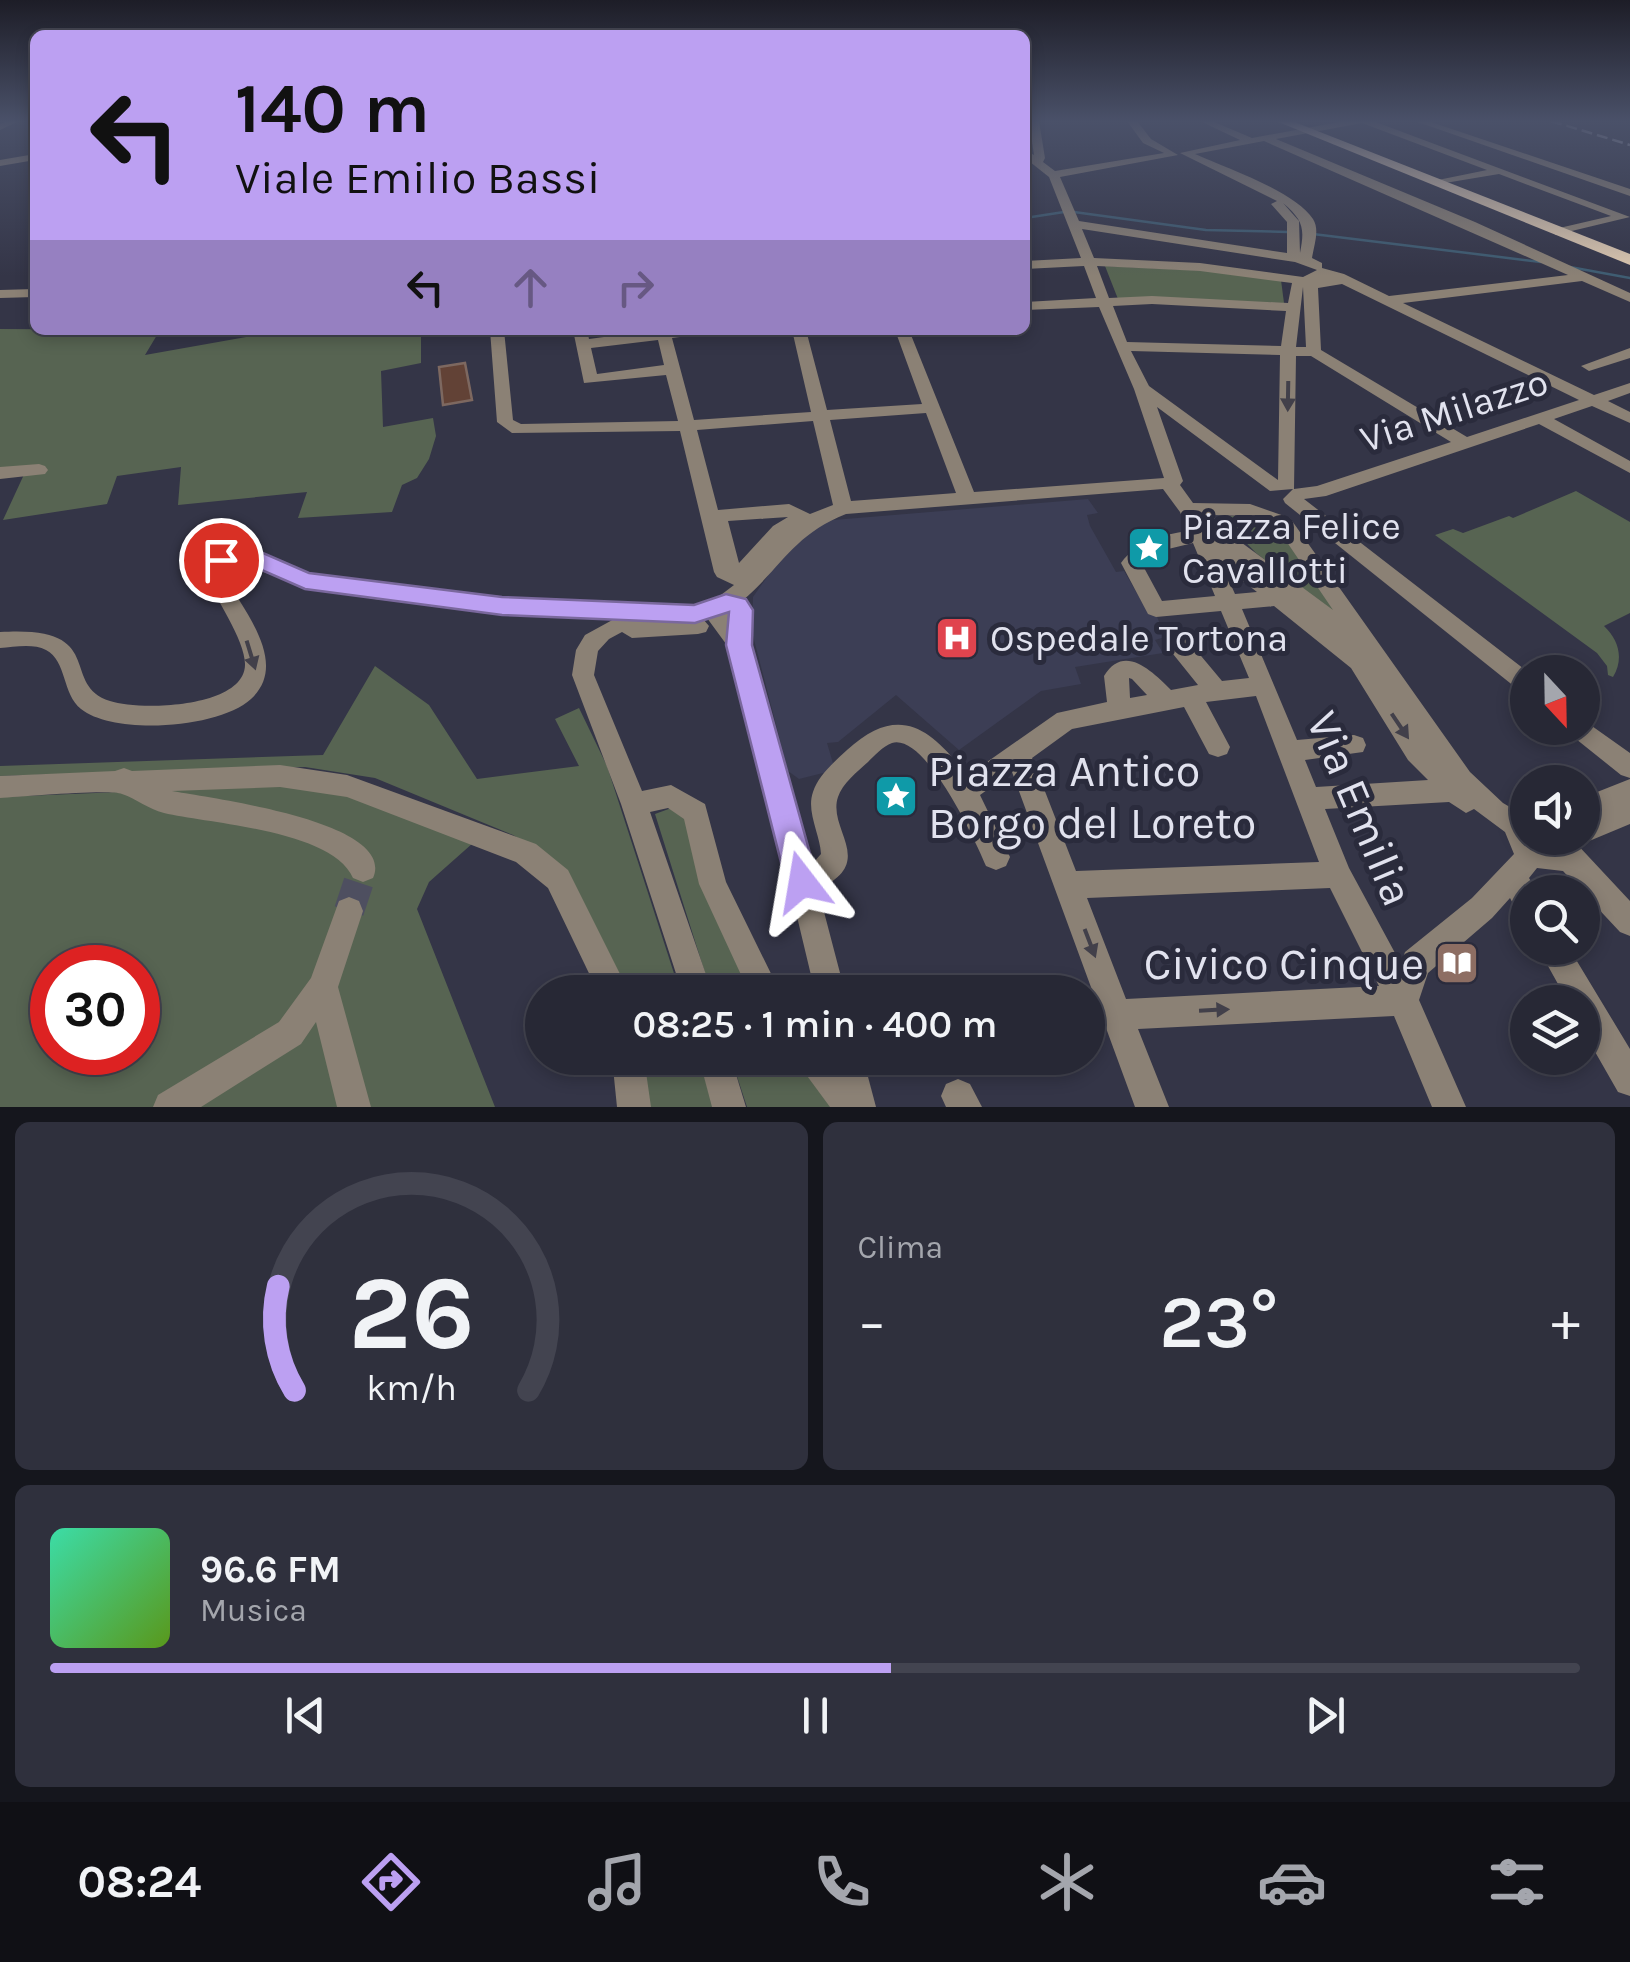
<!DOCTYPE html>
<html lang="it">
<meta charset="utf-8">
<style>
:root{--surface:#272835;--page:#2f303d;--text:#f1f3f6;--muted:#a4a6ad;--line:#434450;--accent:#bca0f2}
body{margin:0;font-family:Karla,sans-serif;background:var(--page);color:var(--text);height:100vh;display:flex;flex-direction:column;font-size:38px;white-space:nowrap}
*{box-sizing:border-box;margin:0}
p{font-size:32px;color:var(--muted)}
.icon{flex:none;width:55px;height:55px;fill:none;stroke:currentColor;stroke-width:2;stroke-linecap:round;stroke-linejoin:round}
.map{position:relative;height:1107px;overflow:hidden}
.sheet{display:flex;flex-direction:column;gap:15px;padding:15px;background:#15161d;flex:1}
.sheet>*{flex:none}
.top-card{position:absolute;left:30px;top:30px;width:1000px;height:305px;border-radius:15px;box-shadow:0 5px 15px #0003,0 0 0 2px var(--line);background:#bca0f2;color:#111;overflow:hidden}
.needle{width:65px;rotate:158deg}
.tools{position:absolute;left:1510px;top:655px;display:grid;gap:20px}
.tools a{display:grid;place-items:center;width:90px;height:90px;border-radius:50%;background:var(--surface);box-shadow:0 5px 15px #0003,0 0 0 2px var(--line);font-size:50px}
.speed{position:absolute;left:30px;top:945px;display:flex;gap:20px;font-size:50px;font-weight:700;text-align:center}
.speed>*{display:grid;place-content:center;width:130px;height:130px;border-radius:50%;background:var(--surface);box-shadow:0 5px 15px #0003,0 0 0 2px var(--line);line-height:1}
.speed .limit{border:15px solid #d22;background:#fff;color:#111}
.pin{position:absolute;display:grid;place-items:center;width:85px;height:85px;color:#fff;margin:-42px;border:5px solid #fff;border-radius:50%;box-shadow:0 2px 10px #0007}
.me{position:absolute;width:110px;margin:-55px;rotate:346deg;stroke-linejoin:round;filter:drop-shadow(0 0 8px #0008)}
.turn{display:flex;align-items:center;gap:35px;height:210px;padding:0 40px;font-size:45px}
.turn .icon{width:130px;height:130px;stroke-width:2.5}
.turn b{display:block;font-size:70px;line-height:85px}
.lanes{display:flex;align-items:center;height:95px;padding:0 40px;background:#0003;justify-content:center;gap:50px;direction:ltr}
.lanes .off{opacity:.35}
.big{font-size:75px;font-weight:600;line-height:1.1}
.sheet .tile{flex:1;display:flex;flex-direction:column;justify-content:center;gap:15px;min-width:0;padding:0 35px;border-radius:15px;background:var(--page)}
.sheet .dial{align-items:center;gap:0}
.dial svg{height:260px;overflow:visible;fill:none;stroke:var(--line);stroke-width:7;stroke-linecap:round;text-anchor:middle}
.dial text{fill:var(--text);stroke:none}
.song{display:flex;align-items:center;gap:30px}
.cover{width:120px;height:120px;border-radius:15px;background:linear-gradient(135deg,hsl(160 70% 55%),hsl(90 70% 35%))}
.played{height:10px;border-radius:5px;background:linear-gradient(90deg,var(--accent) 55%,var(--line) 55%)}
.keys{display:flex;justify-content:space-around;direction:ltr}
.heat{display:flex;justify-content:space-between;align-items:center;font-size:55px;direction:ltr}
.sheet .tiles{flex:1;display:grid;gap:15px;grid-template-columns:1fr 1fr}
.tile:last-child{grid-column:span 2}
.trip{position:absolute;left:525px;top:975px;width:580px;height:100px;border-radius:50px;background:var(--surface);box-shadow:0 5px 15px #0003,0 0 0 2px var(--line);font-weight:600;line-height:100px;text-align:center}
.dock{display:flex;height:160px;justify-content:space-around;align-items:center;background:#101015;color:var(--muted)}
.dock .icon{width:70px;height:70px}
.dock .selected{color:var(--accent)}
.dock b{font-size:45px;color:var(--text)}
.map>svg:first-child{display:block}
.built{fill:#3c3e55}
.green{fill:#576452;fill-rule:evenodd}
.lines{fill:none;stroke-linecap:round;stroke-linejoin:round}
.stream{stroke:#3f5d72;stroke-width:2.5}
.building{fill:#624236;stroke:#7d6860;stroke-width:2.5}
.minor-tunnel{stroke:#4e4f60;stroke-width:30;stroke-dasharray:30 15;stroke-linecap:butt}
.minor{fill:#8b8175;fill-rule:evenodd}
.major{fill:#dfcab1;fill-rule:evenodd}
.rail{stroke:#b3b4c2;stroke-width:2.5;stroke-dasharray:11 5;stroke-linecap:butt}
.oneway{fill:#42404a}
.route{fill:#bca0f2;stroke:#7a689d;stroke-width:2.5}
.labels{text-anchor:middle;stroke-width:10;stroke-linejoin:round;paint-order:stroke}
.street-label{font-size:38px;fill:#e1e2ee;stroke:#2a2b3c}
.poi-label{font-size:38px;fill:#e1e2ee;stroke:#2a2b3c;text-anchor:start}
.near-poi-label{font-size:45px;fill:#e1e2ee;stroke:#2a2b3c;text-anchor:start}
.near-street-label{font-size:45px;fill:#e1e2ee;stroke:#2a2b3c}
</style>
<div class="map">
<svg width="1630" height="1107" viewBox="0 0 1630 1107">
<rect width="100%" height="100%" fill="#343547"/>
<polygon class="built" points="1088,499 1098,513 1087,515 1090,526 1116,572 1124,571 1142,602 1156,614 1165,637 1155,640 1163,653 1075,667 1081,684 1041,691 959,750 896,695 838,742 827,743 835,770 799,779 788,771 752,632 753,597 774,567 821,521"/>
<g class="green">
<polygon points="1105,266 1234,272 1281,280 1284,303 1118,299"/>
<polygon points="0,329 160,330 145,355 275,332 421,330 421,363 381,371 383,427 433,418 436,436 429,459 417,478 402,485 392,512 298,518 307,492 178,505 181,467 117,476 107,504 3,520 27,468 0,470"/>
<path d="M1576 491 1630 522V613L1604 626C1619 640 1624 659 1613 677L1608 675 1607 666 1597 653 1435 535 1453 529 1463 533 1509 516 1513 518Z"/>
<polygon points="1220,516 1255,516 1279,526 1337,615 1256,553"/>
<polygon points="375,666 429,705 477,779 579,766 555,719 579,708 607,766 680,992 624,992 581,898 557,862 513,835 375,778 305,767 0,776 0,766 323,755"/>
<path d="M285 785 378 801 473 843 429 882 417 909 495 1107H0V797ZM52 968H138V1052H52Z"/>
<polygon points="674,807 693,816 707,887 753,992 711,992 655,814"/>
<polygon points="635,1058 699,1058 714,1107 641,1107"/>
<polygon points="731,1058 794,1058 838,1107 747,1107"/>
</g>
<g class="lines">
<g class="stream">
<polyline points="1074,212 1206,230 1288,232"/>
<polyline points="1025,218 1064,212"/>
<polyline points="1313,234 1541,262"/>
<polyline points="1570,267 1630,278"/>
</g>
</g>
<polygon class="building" points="465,363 472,400 443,405 439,367"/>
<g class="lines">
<polyline class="minor-tunnel" points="349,911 363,869"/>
<g class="minor">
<polygon points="7,121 19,121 0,130 0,124"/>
<path d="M1029 121H1039L1045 158 1043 162 1055 171 1164 153 1143 143 1127 121H1137L1151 139 1178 155 1060 177 1079 221 1287 253V222L1271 204 1277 201 1180 153 1240 140 1200 121H1212L1252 138 1345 121H1373L1630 217 1555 235V229L1611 216 1499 174 1433 185V181L1487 170 1362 123 1276 139 1475 222 1630 293V302L1582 281 1403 303 1594 395 1630 383V393L1608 401 1630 412V423L1592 406 1554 419 1630 461V473L1539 424 1326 496 1304 499 1528 672V694L1520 691 1285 503 1283 499 1293 489 1270 491 1157 407 1183 481 1180 485 1193 503 1250 504 1290 518 1470 772 1503 803 1527 817 1528 838 1548 846 1546 838H1582V798L1630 779V824L1582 844 1574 841 1630 901V936L1620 932 1563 871 1537 868 1529 878 1538 892H1528V917L1518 913 1510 898 1492 918 1428 973 1419 1000 1466 1107H1432L1394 1016 1138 1029 1169 1107H1135L1012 772 980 795 1010 857 1006 866 996 870 986 866C976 842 926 733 892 743 883 746 874 756 868 762 858 771 842 784 838 797 827 830 878 862 818 889L845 992H815L756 745 729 648 707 618 703 619 709 626 706 632 698 634 632 638 622 632 609 639 598 651 594 675 642 791 671 785 705 804 726 882 780 992H749L699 884 684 819 668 808 650 812 712 992H682L621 804 572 675 576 650 585 635 616 618 465 609 374 599 306 587 235 562 224 575C243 610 290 663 251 699 220 728 115 736 81 709 62 694 67 661 46 650 33 643 14 647 0 648V632C110 625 58 684 110 701 140 711 244 708 245 665 246 642 215 596 204 575L219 552 235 548 262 555 306 573 374 584 511 597 692 606 713 601 734 585 717 577 714 572 680 431 512 433 497 422 490 330H504L513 420 521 424 678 421 666 375 584 383 573 330H587L589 339 656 330H710L703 334 672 338 694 420 811 412 792 330H806L827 410 922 404 895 330H909L974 492 1164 478 1134 389 1099 307 1025 310V302L1096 298 1084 266 1025 269V261L1081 258 1049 177 1025 158V150L1034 155ZM1264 141 1568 275 1389 296 1344 274 1322 268V263L1312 258C1314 245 1320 230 1313 219 1295 191 1226 168 1195 154ZM1283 203C1303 220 1305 228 1300 253L1299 221ZM1082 229 1295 262 1317 270 1303 277 1200 263 1094 258ZM1097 266 1200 271 1292 283 1288 303 1152 296 1109 298ZM1342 284 1579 400 1467 437 1321 350 1318 288ZM1303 287 1306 347H1296ZM1152 304 1286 311 1281 346 1127 342 1113 306ZM658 340 664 365 597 374 591 348ZM1131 351 1280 355 1278 480 1149 386ZM1296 356H1311L1451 442 1317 486 1294 489ZM926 413 956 493 851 501 830 420ZM813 421 833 505 810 514 789 504 718 510 697 430ZM1163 489 1180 512 1188 531C1162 535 1137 541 1121 563L1148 614 1156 617 1221 611 1249 678 1222 681 1181 632H1165L1162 638 1165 644 1198 685 1171 690C1152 671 1124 643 1104 676L1107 702 1057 713 967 776C931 727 898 703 847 750 834 762 818 776 813 792 806 812 820 834 821 854L812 864 750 645 736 626 747 623 751 608 742 601C782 567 793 535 846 514ZM1212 515 1248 516 1276 526 1333 610 1223 529ZM788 517 773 526 739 563 728 521ZM1193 543 1215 596 1162 601 1142 564 1160 551ZM1222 565 1257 592 1235 594ZM1274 606 1351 668 1408 760 1428 780 1316 787 1305 760 1363 752 1366 745 1363 738 1354 735 1297 740 1242 609ZM1129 678 1132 679 1147 695 1130 698ZM1256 696 1319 862 1076 871 1032 758 1072 729 1184 707 1209 754 1218 757 1227 754 1230 747 1206 702ZM1449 802 1466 813 1474 809 1505 832 1514 854 1472 898 1405 952 1401 964 1349 868 1325 809ZM1330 888 1379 986 1126 999 1087 898Z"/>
<polygon points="1415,121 1428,121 1630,189 1630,196"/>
<polygon points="35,154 35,160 0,166 0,160"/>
<polygon points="35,289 35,297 0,298 0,290"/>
<polygon points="1630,348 1630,358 1589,371 1581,366"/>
<polygon points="39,464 45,466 48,470 45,474 0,479 0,467"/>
<polygon points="1582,719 1630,753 1630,778 1621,775 1571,735 1568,728 1582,728"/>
<path d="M280 765 347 775 536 844 568 870 629 992H598L548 888 516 862 347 797 280 787 172 791C208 798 398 821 373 878L363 882 353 878C332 830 211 824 164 813 148 809 137 799 122 794 109 789 21 797 0 798V776L115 771 124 768 132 771Z"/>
<polygon points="349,897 359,901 363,911 338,987 371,1107 337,1107 316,1022 301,1044 201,1107 153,1107 158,1095 279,1022 311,978 339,901"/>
<polygon points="1538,948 1569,948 1630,1049 1630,1096 1618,1092 1582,1029 1582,1002 1568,1002"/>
<polygon points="612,1058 644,1058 651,1107 617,1107"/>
<polygon points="699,1058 731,1058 746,1107 712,1107"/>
<polygon points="797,1058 863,1058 876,1107 830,1107 802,1069"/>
<polygon points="958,1079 970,1084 982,1107 946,1107 941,1096 946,1084"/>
</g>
<polygon class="major" points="1276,121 1292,121 1630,254 1630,265"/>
<polyline class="rail" points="1551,121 1630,145"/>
</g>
<defs><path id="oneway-solid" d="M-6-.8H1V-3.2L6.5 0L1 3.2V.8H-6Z" transform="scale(2.5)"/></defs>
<g class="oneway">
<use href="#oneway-solid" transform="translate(1288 396) rotate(91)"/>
<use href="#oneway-solid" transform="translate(251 655) rotate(73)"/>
<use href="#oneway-solid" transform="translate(1400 726) rotate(56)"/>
<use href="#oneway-solid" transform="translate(1090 943) rotate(69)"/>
<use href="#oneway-solid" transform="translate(1214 1010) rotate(-3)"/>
</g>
<linearGradient id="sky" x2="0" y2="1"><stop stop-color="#1d1d27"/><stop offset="0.44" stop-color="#4a5169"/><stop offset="1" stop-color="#4a5169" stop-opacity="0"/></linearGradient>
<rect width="1630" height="276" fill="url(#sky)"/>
<polygon class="route" points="249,547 309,573 502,597 694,605 726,594 746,599 753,610 752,645 818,882 813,892 802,897 790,892 786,882 726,645 729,612 695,623 502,615 305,589 246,563 221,568 210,560 213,555"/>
<defs>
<g id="sight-square" transform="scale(2.25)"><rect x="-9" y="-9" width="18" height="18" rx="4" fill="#0f9aa8" stroke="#2a2b3c"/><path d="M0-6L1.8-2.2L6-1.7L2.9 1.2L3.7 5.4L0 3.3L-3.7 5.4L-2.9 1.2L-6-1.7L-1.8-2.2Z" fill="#fff"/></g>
<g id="hospital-square" transform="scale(2.25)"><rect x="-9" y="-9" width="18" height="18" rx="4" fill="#e0444e" stroke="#2a2b3c"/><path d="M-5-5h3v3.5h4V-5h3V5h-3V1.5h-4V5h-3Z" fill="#fff"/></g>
<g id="library-square" transform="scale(2.25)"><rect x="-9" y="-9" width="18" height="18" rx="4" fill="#8d6e63" stroke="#2a2b3c"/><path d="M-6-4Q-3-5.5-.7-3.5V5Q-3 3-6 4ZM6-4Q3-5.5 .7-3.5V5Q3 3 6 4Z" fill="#fff"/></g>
</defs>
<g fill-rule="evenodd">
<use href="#sight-square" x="1149" y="548"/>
<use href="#hospital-square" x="957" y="638"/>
<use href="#sight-square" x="896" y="796"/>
<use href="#library-square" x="1457" y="963"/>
</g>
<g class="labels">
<g class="street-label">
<text transform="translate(1454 410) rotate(-18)" y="13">Via Milazzo</text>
</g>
<g class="poi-label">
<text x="1182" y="539">Piazza Felice<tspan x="1182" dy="44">Cavallotti</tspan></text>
<text x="990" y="651">Ospedale Tortona</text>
</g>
<g class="near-poi-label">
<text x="928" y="786">Piazza Antico<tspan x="928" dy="52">Borgo del Loreto</tspan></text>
<text x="1424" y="979" text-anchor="end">Civico Cinque</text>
</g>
<g class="near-street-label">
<text transform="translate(1361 808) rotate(67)" y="16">Via Emilia</text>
</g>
</g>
</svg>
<div class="tools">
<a><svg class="needle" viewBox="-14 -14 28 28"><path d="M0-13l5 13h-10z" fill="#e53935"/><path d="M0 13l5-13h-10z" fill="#a4a6ad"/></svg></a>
<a><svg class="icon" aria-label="sound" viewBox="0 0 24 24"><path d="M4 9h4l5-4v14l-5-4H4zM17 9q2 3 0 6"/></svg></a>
<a><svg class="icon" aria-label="search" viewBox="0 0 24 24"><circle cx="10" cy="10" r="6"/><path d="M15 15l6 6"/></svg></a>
<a><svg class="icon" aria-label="layers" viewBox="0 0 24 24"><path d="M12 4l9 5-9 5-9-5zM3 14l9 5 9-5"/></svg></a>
</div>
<div class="speed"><div class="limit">30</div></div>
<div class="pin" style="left:221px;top:560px;background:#d93025"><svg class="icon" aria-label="arrive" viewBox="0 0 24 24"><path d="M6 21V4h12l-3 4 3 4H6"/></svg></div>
<svg class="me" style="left:802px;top:882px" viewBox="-20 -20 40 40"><path d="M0-17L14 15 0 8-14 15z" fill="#bca0f2" stroke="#fff" stroke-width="4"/></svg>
<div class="trip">08:25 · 1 min · 400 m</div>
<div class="top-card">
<div class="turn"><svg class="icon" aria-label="left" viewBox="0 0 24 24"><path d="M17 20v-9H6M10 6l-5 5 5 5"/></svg><div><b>140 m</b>Viale Emilio Bassi</div></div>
<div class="lanes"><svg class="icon" aria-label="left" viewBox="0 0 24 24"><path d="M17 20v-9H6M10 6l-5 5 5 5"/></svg><svg class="icon off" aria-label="ahead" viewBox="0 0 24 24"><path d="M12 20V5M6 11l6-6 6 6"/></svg><svg class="icon off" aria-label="right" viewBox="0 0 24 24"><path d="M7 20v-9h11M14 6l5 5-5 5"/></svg></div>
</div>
</div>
<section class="sheet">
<div class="tiles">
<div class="tile dial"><svg viewBox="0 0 100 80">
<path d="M14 69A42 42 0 1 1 86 69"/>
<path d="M14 69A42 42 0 0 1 9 37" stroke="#bca0f2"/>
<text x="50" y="56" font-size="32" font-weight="700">26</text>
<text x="50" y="72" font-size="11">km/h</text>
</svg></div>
<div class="tile"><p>Clima</p>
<div class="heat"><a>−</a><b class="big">23°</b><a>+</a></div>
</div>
<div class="tile">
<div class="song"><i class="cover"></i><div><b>96.6 FM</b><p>Musica</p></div></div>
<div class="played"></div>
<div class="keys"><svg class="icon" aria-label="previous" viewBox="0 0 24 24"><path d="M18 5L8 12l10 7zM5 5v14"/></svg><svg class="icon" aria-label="pause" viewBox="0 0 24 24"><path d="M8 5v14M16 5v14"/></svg><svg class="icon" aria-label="next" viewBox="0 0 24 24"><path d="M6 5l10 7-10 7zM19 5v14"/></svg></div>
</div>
</div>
</section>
<nav class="dock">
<b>08:24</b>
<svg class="icon selected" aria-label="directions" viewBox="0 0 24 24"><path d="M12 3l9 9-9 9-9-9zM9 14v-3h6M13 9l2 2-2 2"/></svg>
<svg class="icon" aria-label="music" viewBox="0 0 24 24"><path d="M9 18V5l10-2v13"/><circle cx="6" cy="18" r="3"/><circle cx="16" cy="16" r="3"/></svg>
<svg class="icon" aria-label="phone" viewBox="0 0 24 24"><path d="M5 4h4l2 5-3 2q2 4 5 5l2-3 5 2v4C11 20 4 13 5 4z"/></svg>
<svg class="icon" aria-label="climate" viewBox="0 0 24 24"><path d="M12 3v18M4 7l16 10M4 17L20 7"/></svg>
<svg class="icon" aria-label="car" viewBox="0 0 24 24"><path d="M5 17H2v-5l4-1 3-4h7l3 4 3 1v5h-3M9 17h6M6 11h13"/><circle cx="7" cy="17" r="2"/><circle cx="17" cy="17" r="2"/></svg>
<svg class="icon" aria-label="filters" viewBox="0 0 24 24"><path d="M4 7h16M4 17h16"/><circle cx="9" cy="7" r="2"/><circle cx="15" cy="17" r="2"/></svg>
</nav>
